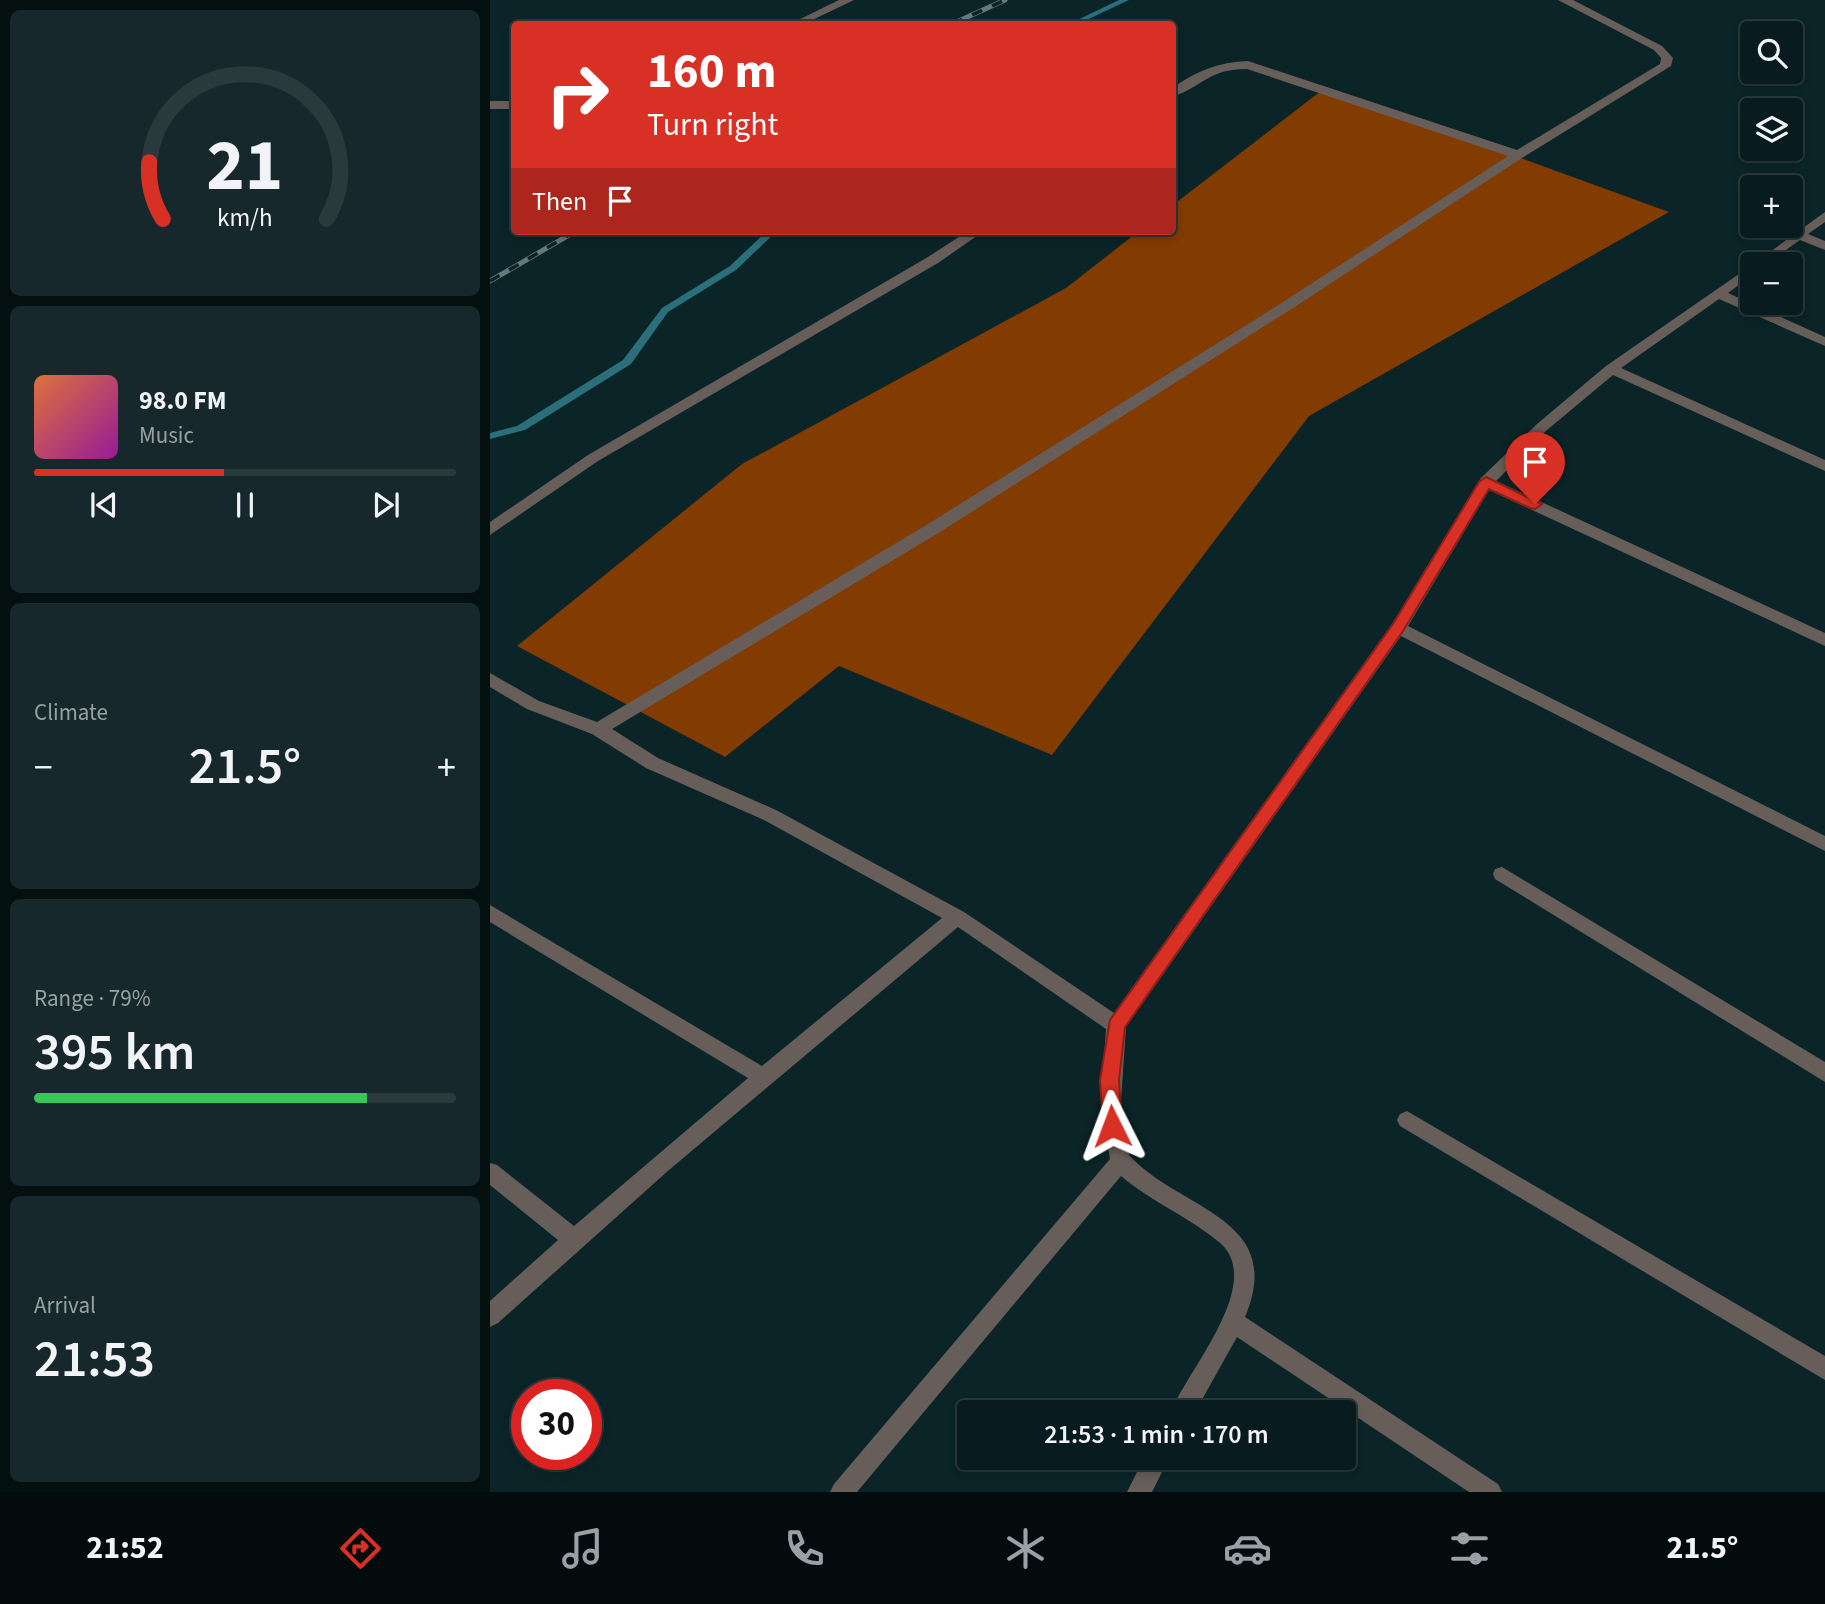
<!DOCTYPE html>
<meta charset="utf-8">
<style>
:root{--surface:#081b1e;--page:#16282b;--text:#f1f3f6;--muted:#98a1a4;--line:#29393c;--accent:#d93025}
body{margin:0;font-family:"Source Sans 3",sans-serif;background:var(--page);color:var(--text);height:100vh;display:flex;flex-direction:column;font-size:26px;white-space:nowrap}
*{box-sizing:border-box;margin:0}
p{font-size:23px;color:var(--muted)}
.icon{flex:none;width:38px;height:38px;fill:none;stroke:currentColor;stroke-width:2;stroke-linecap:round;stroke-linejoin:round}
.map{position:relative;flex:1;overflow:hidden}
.panel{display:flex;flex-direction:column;gap:10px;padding:10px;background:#040f10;width:490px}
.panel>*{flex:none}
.top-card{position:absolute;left:21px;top:21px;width:665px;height:214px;border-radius:7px;box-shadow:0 4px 10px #0003,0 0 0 2px var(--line);background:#d93025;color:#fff;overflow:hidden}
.fabs{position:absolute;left:1250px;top:21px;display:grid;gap:14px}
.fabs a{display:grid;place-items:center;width:63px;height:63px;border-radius:7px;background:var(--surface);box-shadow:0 4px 10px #0003,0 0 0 2px var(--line);font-size:35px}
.speed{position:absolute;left:21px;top:1379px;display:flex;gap:14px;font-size:35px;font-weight:700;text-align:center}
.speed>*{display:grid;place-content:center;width:91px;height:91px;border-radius:50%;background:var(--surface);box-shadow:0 4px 10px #0003,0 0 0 2px var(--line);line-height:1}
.speed .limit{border:10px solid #d22;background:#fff;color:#111}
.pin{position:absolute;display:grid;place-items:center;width:60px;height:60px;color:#fff;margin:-72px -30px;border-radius:50% 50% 50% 0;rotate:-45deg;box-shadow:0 0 7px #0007}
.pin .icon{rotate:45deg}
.me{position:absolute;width:77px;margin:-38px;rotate:357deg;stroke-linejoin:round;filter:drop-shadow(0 0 5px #0008)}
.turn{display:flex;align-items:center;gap:24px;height:147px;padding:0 21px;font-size:32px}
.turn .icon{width:91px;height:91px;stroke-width:2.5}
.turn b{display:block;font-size:49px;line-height:60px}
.then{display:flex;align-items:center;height:66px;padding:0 21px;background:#0003;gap:14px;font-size:26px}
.big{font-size:52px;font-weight:600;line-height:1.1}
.panel .card{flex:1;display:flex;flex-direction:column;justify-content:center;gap:10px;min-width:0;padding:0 24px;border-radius:10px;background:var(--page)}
.panel .dial{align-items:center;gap:0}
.dial svg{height:182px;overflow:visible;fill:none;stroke:var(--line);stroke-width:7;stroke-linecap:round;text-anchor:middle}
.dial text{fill:var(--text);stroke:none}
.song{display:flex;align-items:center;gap:21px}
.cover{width:84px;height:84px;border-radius:10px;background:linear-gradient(135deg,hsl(20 70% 55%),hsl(300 70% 35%))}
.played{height:7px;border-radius:4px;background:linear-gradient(90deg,var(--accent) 45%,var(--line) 45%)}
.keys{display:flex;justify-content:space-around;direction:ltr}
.heat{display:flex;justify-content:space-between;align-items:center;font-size:38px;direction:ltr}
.charge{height:10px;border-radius:5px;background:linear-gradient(90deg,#34c759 79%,var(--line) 0)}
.trip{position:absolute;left:467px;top:1400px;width:399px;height:70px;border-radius:7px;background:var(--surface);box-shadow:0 4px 10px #0003,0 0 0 2px var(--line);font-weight:600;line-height:70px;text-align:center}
.tab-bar{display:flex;height:112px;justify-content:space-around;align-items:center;background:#030b0c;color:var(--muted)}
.tab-bar .icon{width:49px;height:49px}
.tab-bar .active{color:var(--accent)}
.tab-bar b{font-size:32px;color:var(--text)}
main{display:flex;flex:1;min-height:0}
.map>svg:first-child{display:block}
.forest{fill:#823b00}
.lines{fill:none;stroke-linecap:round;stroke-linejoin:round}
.stream{fill:#2b6f7a;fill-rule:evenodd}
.minor{fill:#685e59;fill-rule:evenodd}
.rail-casing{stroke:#64797c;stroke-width:5}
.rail{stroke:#0a2428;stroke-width:3.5;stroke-dasharray:11;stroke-linecap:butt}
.route{fill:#d93025;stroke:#8d1f18;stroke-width:2}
</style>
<main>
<section class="panel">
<div class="card dial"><svg viewBox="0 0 100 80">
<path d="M14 69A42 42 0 1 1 86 69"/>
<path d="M14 69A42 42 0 0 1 8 44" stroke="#d93025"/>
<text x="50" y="56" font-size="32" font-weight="700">21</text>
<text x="50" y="72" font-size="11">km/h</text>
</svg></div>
<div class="card">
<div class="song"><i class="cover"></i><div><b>98.0 FM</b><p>Music</p></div></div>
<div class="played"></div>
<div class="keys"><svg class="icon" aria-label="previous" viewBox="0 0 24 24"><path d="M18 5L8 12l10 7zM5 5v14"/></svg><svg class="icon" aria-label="pause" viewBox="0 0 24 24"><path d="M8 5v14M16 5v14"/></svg><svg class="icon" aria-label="next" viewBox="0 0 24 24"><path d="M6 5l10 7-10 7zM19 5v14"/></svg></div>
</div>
<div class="card"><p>Climate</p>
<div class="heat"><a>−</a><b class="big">21.5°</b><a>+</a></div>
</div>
<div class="card"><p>Range · 79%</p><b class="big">395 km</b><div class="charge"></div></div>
<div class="card"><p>Arrival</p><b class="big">21:53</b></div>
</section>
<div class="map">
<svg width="1335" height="1492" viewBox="0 0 1335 1492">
<rect width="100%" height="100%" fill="#0a2428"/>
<polygon class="forest" points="836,87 1179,212 819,416 562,755 349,666 235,757 27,646 252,464 576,288 649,231 682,231 683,205"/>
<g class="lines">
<g class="stream">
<polygon points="629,0 639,0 588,24 579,24"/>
<polygon points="277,231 287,231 246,270 178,312 141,364 35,430 0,439 0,433 27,426 133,360 172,308 240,266"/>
</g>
<g class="minor">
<polygon points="349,0 364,0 314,24 300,24"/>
<path d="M1068 0H1083L1172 46 1183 58 1181 66 1032 158 803 308 450 532 122 729 168 758 286 810 474 912 624 1013 902 624 991 478 1047 424 1116 366 1262 265V275L1238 293 1335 337V346L1229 299 1131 368 1335 460V471L1123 375 1057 430 1006 481 1335 633V646L999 490 918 626 1335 836V851L911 636 636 1027 631 1101 639 1155C690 1211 797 1217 755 1317L1008 1484 1012 1492H979L747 1337 705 1412H681C696 1372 776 1283 730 1243 700 1217 661 1202 631 1176L367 1492H340L344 1484 620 1159 611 1101 616 1029 468 927 179 1170 8 1323 0 1327V1301L68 1240 0 1185V1163L7 1165 84 1226 258 1078 0 922V905L272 1066 452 918 274 820 156 768 102 734 37 709 0 687V673L49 701 107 722 438 524 793 302 1018 156 757 69C718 69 714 86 682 97V88C707 71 728 62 758 61L1027 150 1170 64 1171 58 1164 50Z"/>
<rect x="0" y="101" width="24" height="8"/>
<polygon points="1335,212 1335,222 1318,234 1335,241 1335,250 1310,240 1276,264 1262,265"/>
<polygon points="478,231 494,231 448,263 108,461 0,535 0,522 98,455 438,257"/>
<polygon points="1012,867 1335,1062 1335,1082 1005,879 1003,874 1005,869"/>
<polygon points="917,1111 1335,1356 1335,1380 910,1126 907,1120 910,1114"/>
<polygon points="654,1458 679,1458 662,1492 637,1492"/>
</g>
<g class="rail-casing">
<g id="rail">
<polyline points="462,24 515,0"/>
<polyline points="0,281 86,231"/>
</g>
</g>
<use href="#rail" class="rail"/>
</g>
<polygon class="route" points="996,477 1052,504 1045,509 1040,508 999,489 913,631 635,1027 629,1080 632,1126 629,1132 622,1135 615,1132 613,1126 610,1080 620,1020 903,624 989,482"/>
</svg>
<div class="fabs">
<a><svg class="icon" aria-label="search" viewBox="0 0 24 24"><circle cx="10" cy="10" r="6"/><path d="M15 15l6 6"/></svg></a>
<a><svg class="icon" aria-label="layers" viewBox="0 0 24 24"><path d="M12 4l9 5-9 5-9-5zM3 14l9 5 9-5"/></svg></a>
<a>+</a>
<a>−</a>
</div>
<div class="speed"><div class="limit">30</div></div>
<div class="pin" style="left:1045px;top:504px;background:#d93025"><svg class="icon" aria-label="arrive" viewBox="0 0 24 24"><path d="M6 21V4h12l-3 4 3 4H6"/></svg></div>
<svg class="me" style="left:622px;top:1126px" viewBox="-20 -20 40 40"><path d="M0-17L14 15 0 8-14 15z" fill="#d93025" stroke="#fff" stroke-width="4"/></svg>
<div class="trip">21:53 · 1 min · 170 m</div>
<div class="top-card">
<div class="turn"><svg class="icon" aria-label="right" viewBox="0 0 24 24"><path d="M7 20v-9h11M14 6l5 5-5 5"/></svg><div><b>160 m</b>Turn right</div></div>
<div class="then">Then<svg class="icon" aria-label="arrive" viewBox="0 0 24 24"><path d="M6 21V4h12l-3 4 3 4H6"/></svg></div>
</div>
</div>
</main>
<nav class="tab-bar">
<b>21:52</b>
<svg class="icon active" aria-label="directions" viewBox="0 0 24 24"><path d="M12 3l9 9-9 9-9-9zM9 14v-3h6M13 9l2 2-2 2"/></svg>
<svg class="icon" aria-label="music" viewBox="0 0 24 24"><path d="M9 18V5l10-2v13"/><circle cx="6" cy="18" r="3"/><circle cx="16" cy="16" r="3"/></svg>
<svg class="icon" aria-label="phone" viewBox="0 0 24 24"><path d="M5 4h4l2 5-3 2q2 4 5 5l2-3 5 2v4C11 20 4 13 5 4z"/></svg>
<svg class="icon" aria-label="climate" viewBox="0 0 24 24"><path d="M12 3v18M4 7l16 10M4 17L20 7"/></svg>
<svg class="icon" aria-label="car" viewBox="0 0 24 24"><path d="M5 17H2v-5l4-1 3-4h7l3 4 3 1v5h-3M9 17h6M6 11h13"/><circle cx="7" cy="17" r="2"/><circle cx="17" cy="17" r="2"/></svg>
<svg class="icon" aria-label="filters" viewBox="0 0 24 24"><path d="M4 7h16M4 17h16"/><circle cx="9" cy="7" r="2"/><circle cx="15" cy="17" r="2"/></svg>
<b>21.5°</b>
</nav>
